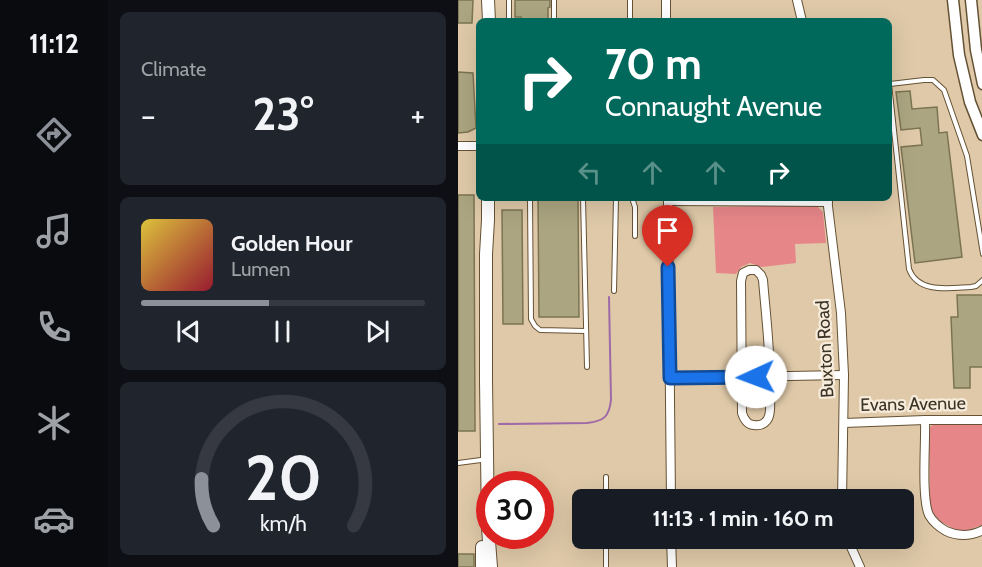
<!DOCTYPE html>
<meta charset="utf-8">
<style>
:root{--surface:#171b24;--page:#20242c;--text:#f1f3f6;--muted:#9ea1a6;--line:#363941;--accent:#8c9099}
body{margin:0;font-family:Cabin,sans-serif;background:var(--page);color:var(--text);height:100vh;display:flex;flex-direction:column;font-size:22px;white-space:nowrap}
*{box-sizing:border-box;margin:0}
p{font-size:20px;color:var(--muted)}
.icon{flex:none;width:33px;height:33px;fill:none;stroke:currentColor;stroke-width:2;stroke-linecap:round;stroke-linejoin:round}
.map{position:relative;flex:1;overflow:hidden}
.details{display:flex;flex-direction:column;gap:12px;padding:12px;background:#0d0f14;width:350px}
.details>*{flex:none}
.top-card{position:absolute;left:18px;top:18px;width:416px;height:183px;border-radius:9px;box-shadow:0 6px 24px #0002;background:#00695c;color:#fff;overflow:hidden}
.speed{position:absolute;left:18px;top:471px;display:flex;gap:12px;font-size:30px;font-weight:700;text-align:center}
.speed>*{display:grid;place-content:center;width:78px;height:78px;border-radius:50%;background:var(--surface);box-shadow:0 6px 24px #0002;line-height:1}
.speed .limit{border:9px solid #d22;background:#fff;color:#111}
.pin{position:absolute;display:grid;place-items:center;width:51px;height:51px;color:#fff;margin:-62px -26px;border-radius:50% 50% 50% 0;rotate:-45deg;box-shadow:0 0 6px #0007}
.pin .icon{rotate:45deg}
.me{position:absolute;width:66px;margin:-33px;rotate:268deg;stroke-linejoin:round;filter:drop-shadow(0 0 4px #0008)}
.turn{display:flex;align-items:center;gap:21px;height:126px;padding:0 30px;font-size:27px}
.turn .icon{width:78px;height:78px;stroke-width:2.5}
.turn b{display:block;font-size:42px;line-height:51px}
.lanes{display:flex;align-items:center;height:57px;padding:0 30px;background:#0003;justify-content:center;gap:30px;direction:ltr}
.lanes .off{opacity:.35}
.big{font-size:45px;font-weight:700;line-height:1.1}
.details .card{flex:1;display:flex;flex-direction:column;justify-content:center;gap:9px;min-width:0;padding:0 21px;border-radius:9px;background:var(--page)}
.details .dial{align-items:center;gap:0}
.dial svg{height:156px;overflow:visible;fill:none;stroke:var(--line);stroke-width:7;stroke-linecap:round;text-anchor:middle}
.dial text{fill:var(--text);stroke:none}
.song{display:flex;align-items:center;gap:18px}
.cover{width:72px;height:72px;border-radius:9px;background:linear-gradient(135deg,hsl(50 70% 55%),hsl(350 70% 35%))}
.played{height:6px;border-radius:3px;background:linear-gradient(90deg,var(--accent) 45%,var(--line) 45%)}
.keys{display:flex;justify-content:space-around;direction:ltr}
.heat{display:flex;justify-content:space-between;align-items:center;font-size:33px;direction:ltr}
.trip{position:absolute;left:114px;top:489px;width:342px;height:60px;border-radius:9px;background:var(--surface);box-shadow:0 6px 24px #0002;font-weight:700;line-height:60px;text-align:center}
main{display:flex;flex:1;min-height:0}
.tabs{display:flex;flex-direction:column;width:108px;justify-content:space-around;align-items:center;background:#090b0e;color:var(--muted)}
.tabs .icon{width:42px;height:42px}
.tabs .current{color:var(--accent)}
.tabs b{font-size:27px;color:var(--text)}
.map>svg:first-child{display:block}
.green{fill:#e78689}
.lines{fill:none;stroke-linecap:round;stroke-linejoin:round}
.stream{stroke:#9f69a8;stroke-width:2}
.building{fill:#aca581;stroke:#7b7452;stroke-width:1.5}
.service-casing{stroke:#655235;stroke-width:6}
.minor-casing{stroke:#655235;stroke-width:10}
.tertiary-casing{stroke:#655235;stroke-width:13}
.secondary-casing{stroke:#655235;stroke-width:14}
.service{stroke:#fff;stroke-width:4}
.minor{stroke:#fff;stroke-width:8}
.tertiary{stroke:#fff;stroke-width:10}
.secondary{stroke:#fff;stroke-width:12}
.route-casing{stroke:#114b97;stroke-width:15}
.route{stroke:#1a73e8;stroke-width:10}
.labels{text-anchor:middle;stroke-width:4.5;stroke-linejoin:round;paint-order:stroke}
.street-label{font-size:18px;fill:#3b3326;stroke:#f7ecdb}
</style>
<main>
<nav class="tabs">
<b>11:12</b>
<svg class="icon current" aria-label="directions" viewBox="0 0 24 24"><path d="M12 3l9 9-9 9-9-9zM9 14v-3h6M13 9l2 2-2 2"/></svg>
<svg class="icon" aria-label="music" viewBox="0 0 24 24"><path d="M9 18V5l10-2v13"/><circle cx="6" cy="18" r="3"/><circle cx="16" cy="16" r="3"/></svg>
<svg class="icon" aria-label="phone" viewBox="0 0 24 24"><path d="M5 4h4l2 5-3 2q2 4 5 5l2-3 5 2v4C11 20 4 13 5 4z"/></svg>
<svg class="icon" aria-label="climate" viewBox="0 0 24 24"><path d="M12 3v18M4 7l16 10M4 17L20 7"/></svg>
<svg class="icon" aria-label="car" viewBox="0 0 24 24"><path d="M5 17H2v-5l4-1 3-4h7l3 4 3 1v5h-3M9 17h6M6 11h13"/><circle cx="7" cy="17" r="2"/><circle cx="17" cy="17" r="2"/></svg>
</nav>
<section class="details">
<div class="card"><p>Climate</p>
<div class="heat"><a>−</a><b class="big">23°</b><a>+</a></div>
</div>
<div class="card">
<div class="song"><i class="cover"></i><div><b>Golden Hour</b><p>Lumen</p></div></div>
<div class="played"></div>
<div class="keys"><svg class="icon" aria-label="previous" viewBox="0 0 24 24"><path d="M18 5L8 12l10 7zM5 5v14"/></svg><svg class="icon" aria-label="pause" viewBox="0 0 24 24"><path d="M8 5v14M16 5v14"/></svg><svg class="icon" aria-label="next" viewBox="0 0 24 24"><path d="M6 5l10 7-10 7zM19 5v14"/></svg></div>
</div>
<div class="card dial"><svg viewBox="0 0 100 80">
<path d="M14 69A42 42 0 1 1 86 69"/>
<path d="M14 69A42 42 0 0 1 8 45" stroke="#8c9099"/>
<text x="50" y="56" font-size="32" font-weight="700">20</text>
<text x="50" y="72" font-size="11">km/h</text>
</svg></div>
</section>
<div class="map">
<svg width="525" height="567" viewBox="0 0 525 567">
<rect width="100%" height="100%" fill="#dfc9a8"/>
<g class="green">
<polygon points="358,205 365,212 368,243 337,244 338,263 303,267 292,263 283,267 278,274 258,273 255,207"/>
<polygon points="524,423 524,525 507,531 496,529 480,520 474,513 472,503 471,430 473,426 477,424"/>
</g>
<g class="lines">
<path class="stream" d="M41 424 129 423C146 421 151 417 153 400L151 297"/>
</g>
<g class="building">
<polygon points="0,0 15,0 14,23 0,23"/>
<polygon points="57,0 92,0 92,7 90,8 90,21 63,21 63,17 57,17"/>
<polygon points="0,72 15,73 18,128 10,132 0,133"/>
<polygon points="452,91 454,109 479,107 481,133 489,132 504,257 457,263 443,147 464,145 462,128 443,130 438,92"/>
<polygon points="0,195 16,195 17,431 0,431"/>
<polygon points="80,198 120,198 121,317 81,317"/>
<polygon points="44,210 64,210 65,324 45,324"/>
<polygon points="499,295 525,295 525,367 512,367 512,388 496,388 493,317 500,317"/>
<rect x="0" y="554" width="16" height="13"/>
</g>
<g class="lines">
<g class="service-casing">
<g id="service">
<polyline points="51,0 51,21"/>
<polyline points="96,0 96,21"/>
<polyline points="172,0 172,21"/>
<path d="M431 84 451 269C460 294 492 288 513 287L518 286 525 280"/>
<polyline points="432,84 466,80 475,80 486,90 509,156 525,254"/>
<polyline points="72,198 73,319 77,326 82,330 128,331"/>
<polyline points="125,198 129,367"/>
<polyline points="174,198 177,207 177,236"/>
<polyline points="156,291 158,198"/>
<polyline points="0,463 23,460"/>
<polyline points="148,500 148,477"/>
<polyline points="148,567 148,538"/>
</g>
</g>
<g class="minor-casing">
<g id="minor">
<polyline points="208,0 208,21"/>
<polyline points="339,0 344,21"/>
<polyline points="0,146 21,146"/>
<polyline points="210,198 213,500"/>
<polyline points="369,198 383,313 386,375 384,500"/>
<polyline points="210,201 370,202"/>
<path d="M291 270H298L303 275 305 280C308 317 313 355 312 393 312 400 313 409 311 416 309 423 303 426 296 425 289 425 286 419 284 413L283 281 285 273Z"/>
<polyline points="212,378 386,375"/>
<path d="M467 420C468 441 463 498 471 515 475 522 481 527 488 531 501 537 513 536 525 530"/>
<polyline points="386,423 467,420 525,420"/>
<polyline points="213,538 214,567"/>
<polyline points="297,538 302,538"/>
<polyline points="389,538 402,567"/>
</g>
</g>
<g class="tertiary-casing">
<g id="tertiary">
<polyline points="495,0 501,55 512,102 525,135"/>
<polyline points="513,0 518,50 525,84"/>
</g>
</g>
<g class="secondary-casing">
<g id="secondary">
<polyline points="30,0 31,21"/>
<polyline points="30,198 30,220 28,254 28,381 30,528 33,567"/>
<polyline points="24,547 24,567"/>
</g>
</g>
<use href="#service" class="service"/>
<use href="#minor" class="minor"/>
<use href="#tertiary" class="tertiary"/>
<use href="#secondary" class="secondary"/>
</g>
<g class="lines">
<g class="route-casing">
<polyline id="route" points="210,267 212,378 298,377"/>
</g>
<use href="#route" class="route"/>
</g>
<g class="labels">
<g class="street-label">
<text transform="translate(367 349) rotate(-93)" y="6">Buxton Road</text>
<text transform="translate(455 404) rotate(-1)" y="6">Evans Avenue</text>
</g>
</g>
</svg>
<div class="speed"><div class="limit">30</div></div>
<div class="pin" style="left:210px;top:267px;background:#d93025"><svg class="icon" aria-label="arrive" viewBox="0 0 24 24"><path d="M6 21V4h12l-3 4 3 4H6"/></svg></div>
<svg class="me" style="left:298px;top:377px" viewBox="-20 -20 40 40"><circle r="19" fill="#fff"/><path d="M0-13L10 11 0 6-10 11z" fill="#1a73e8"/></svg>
<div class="trip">11:13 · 1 min · 160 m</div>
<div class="top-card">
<div class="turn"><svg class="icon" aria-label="right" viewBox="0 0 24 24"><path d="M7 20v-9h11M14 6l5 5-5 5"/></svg><div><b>70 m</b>Connaught Avenue</div></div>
<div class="lanes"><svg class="icon off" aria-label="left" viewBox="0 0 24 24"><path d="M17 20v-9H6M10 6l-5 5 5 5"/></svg><svg class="icon off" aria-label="ahead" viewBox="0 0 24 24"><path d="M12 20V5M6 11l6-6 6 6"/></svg><svg class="icon off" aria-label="ahead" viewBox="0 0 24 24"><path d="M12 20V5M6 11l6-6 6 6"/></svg><svg class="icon" aria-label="right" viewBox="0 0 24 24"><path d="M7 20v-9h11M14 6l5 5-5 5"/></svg></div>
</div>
</div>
</main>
